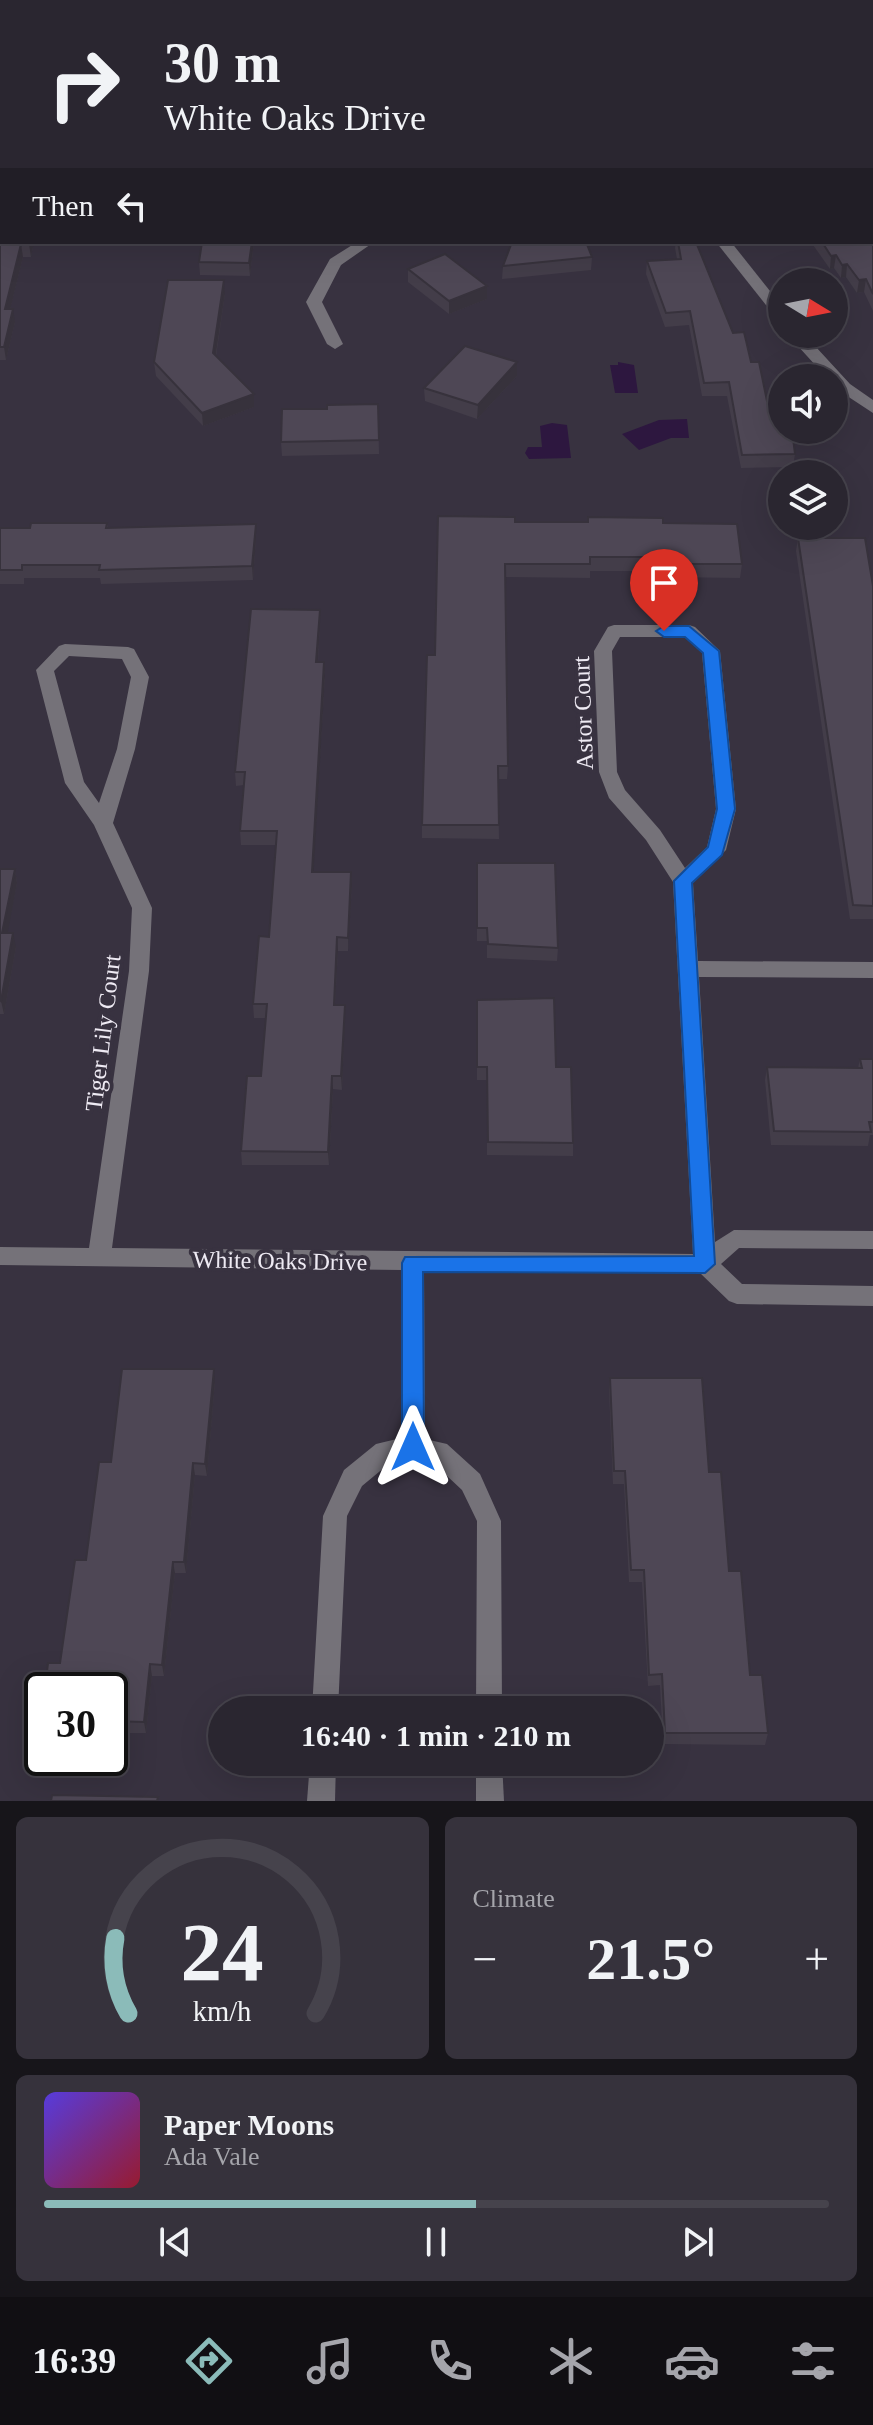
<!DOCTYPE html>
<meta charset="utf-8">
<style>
:root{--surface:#2a2630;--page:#36323c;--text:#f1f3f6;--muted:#a5a5ab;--line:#46434c;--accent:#8bbbb9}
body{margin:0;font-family:Georgia,serif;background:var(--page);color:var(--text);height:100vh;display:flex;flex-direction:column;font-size:30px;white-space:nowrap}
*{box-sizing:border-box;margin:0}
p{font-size:26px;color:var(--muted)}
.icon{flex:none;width:44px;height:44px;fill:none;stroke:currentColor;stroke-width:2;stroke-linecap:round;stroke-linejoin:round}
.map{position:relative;height:1801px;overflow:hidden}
.panel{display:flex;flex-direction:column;gap:16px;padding:16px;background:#17151a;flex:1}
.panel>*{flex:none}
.guide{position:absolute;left:0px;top:0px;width:874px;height:244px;box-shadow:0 8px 32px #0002,0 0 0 2px var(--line);background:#2a2630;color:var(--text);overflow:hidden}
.needle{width:52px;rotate:100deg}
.tools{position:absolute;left:768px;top:268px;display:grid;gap:16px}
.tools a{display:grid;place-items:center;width:80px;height:80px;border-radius:50%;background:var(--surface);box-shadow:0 8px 32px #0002,0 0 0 2px var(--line);font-size:40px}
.speed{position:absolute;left:24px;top:1672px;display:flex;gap:16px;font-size:40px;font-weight:700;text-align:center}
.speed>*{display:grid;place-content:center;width:104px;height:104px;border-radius:50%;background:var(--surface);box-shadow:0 8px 32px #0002,0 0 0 2px var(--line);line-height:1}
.speed .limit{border:4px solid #111;border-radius:12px;background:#fff;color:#111}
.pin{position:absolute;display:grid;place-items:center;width:68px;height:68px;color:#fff;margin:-82px -34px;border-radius:50% 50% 50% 0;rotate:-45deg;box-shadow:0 0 8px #0007}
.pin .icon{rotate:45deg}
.me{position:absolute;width:88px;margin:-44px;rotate:0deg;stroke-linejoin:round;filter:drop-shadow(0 0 6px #0008)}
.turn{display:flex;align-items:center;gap:28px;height:168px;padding:0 32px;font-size:36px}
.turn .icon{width:104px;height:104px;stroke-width:2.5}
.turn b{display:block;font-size:56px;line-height:68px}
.then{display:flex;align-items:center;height:76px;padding:0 32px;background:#0003;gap:16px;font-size:30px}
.big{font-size:60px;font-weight:600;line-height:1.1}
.panel .card{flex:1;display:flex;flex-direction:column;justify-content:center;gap:12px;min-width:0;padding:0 28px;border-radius:12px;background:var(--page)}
.panel .dial{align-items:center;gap:0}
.dial svg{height:208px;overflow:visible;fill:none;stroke:var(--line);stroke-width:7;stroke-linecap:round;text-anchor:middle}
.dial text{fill:var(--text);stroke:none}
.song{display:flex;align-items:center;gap:24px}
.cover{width:96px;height:96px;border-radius:12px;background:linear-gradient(135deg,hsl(250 70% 55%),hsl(350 70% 35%))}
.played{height:8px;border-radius:4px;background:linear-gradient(90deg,var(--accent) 55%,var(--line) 55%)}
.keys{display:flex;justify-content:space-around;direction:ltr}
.heat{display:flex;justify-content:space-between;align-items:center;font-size:44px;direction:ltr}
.panel .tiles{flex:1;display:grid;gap:16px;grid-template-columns:1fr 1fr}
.card:last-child{grid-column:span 2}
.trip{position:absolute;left:208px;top:1696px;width:456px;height:80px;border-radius:40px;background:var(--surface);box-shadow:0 8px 32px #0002,0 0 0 2px var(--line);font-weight:600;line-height:80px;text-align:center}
.dock{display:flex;height:128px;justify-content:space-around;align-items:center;background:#110f13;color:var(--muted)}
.dock .icon{width:56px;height:56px}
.dock .active{color:var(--accent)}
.dock b{font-size:36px;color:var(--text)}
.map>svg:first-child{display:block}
.water{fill:#2d173f}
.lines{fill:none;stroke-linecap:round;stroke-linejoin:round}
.minor{fill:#757279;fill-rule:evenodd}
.wall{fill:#433d49}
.shaded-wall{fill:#37323c}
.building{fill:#4e4755;stroke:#37323c;stroke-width:2}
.route{fill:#1a73e8;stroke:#114b97;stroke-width:2}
.labels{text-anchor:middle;stroke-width:8;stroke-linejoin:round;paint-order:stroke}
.street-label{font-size:24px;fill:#eeeaf3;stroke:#383240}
</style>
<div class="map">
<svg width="873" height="1801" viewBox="0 0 873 1801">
<rect width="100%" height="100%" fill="#383240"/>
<g class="water">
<polygon points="618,362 634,365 638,393 615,393 610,365 618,365"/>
<polygon points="687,419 689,438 671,438 639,450 622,434 659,420"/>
<polygon points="552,423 567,425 571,458 529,459 525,453 528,447 542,447 540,426"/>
</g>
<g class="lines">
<g class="minor">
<polygon points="357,242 374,242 341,265 322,302 343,344 335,349 327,344 306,302 330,259"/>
<polygon points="716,242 731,242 782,306 782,321 777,319"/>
<polygon points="787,334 804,334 850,384 873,400 873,413 838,390 834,386 834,378 827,378"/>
<path d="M614 625H689L695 627 720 651 736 809 726 850 693 883 698 961 873 962V978L699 977 715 1242 734 1230 873 1231V1249L739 1248 721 1264 742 1284 873 1286V1306L737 1304 729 1301 700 1273 424 1270 425 1439 447 1444 480 1474 501 1521 502 1710H476L477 1521 462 1490 431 1461 413 1458 391 1462 362 1486 347 1516 338 1710H312L323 1516 344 1470 376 1444 401 1438 402 1270 0 1265V1247L89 1248 129 971 132 908 94 825 65 783 36 670 59 646 65 644 128 647 134 649 149 677 135 749 113 823 152 908 149 971 112 1248 693 1254 673 882 646 840 609 798 599 772 594 651 608 627ZM620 637H685L702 653 716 809 707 847 685 868 660 830 625 790 617 772 612 651ZM69 656 122 659 131 677 117 749 99 803 84 782 54 671Z"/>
<polygon points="310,1762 336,1762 335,1801 307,1801"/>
<polygon points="476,1762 502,1762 504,1801 476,1801"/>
</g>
</g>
<g class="wall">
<polygon points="0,175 34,242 31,257 23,257 10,309 15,322 6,360 0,360"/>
<polygon points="873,231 873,311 864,292 857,293 846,277 841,278 834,268 830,269 811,242 872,242"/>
<polygon points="202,242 254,242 250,276 200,275 199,262"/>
<polygon points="676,242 696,242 733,333 751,362 767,401 795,454 793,467 741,468 727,396 702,396 689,325 665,327 646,274 647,261 677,259 675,248"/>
<polygon points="592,257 591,270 502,279 503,266"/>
<polygon points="408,269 487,299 449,314 408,282"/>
<polygon points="225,294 216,356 254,407 203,426 156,376 154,362"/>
<polygon points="517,376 477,419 425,401 424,388"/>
<polygon points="378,404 379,454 282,456 281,442 327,409"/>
<polygon points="515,522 663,523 742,564 740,578 666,577 665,571 590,571 590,578 506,577 508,766 507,779 498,779 499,839 422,838 422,825 435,655"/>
<polygon points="107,523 108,528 256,524 256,538 253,580 101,584 100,578 24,578 24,584 0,584 0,528 30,528"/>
<polygon points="798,538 873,586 873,919 850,919 796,551"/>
<polygon points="320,623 318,662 324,662 325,676 313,872 351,872 352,885 348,951 338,951 335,1005 345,1005 345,1018 342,1090 333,1089 329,1165 242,1165 241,1151 261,1076 266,1018 254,1018 253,1004 269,937 276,845 241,845 240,831 244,785 236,786 235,772"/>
<polygon points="477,863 558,948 557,961 487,958 487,941 477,941"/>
<polygon points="0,869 15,869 17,883 7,933 16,947 4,1014 0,1014"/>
<polygon points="477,1000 556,1067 573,1143 573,1156 487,1155 487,1080 477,1080"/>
<polygon points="860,1059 873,1059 873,1135 870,1135 868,1146 771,1145 765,1080 767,1067 858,1068"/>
<polygon points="610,1378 709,1472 750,1675 768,1733 765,1745 663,1744 660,1685 648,1686 642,1582 629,1582 624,1484 613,1484 609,1390"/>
<polygon points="215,1382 207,1476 195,1475 186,1573 175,1573 164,1676 152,1676 146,1733 110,1733 110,1690 60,1663 111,1462"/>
</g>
<g class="shaded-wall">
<polygon points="30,242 34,242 31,257 29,244"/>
<polygon points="252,242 254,242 250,276 249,263"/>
<polygon points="21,244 23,257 7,322 5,309"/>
<polygon points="836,255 834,268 830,269 831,256"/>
<polygon points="847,264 846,277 841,278 842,265"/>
<polygon points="866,279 864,292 857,293 859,280"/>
<polygon points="224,280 225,294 214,366 213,353"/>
<polygon points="487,286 487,299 449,314 449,301"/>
<polygon points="13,309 15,322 6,360 4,347"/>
<polygon points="517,362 517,376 477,419 478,405"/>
<polygon points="254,394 254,407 203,426 202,413"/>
<polygon points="256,524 256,538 253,580 252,566"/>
<polygon points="320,610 320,623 317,676 316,662"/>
<polygon points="324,662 325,676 313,885 312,872"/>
<polygon points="15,869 17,883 5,947 2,933"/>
<polygon points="351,872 352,885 348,951 348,938"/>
<polygon points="13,933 16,947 4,1014 1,1001"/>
<polygon points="337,937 338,951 334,1018 334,1005"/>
<polygon points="345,1005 345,1018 342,1090 341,1076"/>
<polygon points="332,1076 333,1089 329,1165 328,1152"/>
<polygon points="214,1369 215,1382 207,1476 205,1464"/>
<polygon points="193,1463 195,1475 186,1573 184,1562"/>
<polygon points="173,1562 175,1573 164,1676 162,1665"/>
<polygon points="150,1664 152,1676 146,1733 144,1722"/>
</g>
<g class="building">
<polygon points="241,0 262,0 262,2 235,2"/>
<polygon points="337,0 386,0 385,2 337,2"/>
<polygon points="484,0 544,0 545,2 463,1"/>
<rect x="872" y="129" width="1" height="32"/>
<polygon points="0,175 2,175 2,242 30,242 29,244 21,244 5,309 13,309 4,347 0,347"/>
<polygon points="872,229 873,231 873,294 866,279 859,280 847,264 842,265 836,255 831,256 822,242 872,242"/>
<polygon points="202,242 252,242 249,263 199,262"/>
<polygon points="512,242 586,242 592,257 503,266"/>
<polygon points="678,242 696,242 733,333 744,332 751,362 759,362 767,401 782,401 782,430 792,430 795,454 742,455 729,382 704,383 690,311 666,313 647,261 681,259"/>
<polygon points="445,254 487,286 449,301 408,269"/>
<polygon points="168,280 224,280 213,353 254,394 202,413 154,362"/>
<polygon points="465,346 517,362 478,405 424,388"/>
<polygon points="378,404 379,440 281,442 282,409 327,409 327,405"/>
<polygon points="438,516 515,517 515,522 588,522 588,517 663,518 663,523 737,524 742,564 667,564 666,557 590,557 590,564 505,564 508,766 498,766 499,825 422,825 427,655 435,655"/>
<polygon points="31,523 107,523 106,528 256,524 252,566 99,570 100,565 22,565 22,570 0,570 0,528 30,528"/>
<polygon points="798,538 865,538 873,586 873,906 853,905"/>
<polygon points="251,609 320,610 316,662 324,662 312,872 351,872 348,938 337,937 334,1005 345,1005 341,1076 332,1076 328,1152 241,1151 247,1076 261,1076 267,1004 253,1004 259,936 269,937 277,831 240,831 245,772 235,772"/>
<polygon points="477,863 555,863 558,948 488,944 487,928 477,928"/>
<polygon points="0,869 15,869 2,933 13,933 1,1001 0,1000"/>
<polygon points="554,998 556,1067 571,1067 573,1143 488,1142 487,1067 477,1067 477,1000"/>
<polygon points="860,1059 873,1059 873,1122 869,1122 871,1132 774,1131 767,1067 862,1068"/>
<polygon points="122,1369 214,1369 205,1464 193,1463 184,1562 173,1562 162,1665 150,1664 144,1722 110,1721 110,1690 45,1690 48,1663 60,1663 75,1560 86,1560 99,1462 111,1462"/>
<polygon points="610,1378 702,1378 709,1472 721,1472 729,1571 741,1571 750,1675 762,1675 768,1733 665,1733 662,1674 649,1675 644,1570 631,1570 625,1471 614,1471"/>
<polygon points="52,1795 158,1797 157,1801 51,1801"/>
</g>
<polygon class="route" points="689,626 719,651 735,809 722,855 692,883 715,1264 705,1273 423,1272 424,1447 421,1454 413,1457 405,1454 402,1447 402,1263 405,1257 694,1256 674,881 708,847 717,809 703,653 685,637 664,637 656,631 664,626"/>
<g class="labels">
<g class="street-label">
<text transform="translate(583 713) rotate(-92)" y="8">Astor Court</text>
<text transform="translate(103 1033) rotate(-83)" y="8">Tiger Lily Court</text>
<text transform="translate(280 1261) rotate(1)" y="8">White Oaks Drive</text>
</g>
</g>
</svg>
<div class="tools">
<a><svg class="needle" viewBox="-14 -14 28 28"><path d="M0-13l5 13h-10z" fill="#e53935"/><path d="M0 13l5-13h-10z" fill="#a5a5ab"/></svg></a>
<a><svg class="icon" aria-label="sound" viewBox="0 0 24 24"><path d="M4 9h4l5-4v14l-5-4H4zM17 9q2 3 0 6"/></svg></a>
<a><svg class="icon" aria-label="layers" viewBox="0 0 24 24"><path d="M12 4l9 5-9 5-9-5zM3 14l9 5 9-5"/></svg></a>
</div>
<div class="speed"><div class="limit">30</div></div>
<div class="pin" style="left:664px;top:631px;background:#d93025"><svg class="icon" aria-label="arrive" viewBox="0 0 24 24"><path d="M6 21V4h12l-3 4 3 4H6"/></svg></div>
<svg class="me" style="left:413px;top:1447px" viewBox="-20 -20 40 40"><path d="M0-17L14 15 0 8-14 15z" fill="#1a73e8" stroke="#fff" stroke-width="4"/></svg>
<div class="trip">16:40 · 1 min · 210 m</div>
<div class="guide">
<div class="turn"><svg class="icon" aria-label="right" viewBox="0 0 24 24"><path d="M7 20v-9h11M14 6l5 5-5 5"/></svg><div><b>30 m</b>White Oaks Drive</div></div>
<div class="then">Then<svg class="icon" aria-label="left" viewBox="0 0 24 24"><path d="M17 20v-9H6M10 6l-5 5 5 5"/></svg></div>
</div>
</div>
<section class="panel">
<div class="tiles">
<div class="card dial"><svg viewBox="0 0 100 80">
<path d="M14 69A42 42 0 1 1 86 69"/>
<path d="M14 69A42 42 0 0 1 9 40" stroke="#8bbbb9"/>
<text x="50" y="56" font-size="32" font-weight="700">24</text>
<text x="50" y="72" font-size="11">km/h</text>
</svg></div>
<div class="card"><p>Climate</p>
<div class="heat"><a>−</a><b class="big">21.5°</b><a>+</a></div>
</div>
<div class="card">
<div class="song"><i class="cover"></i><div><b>Paper Moons</b><p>Ada Vale</p></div></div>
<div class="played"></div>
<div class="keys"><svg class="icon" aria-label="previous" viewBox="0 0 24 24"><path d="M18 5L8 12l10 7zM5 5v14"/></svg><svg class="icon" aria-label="pause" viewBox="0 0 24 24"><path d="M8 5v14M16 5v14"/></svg><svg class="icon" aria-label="next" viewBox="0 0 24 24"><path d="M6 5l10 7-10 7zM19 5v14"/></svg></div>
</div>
</div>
</section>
<nav class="dock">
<b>16:39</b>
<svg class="icon active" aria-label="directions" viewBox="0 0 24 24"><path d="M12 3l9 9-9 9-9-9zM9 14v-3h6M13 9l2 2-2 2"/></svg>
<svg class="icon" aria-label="music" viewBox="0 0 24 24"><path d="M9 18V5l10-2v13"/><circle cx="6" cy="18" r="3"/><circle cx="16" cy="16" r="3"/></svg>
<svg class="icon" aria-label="phone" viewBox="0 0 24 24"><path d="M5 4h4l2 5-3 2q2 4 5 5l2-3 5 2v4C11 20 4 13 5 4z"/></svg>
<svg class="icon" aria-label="climate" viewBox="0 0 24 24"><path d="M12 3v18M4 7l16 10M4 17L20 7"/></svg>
<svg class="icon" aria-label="car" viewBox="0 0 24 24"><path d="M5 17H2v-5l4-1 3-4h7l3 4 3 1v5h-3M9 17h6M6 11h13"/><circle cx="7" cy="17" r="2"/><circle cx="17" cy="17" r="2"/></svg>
<svg class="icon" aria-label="filters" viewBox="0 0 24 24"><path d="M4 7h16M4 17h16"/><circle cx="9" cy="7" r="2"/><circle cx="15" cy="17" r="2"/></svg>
</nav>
